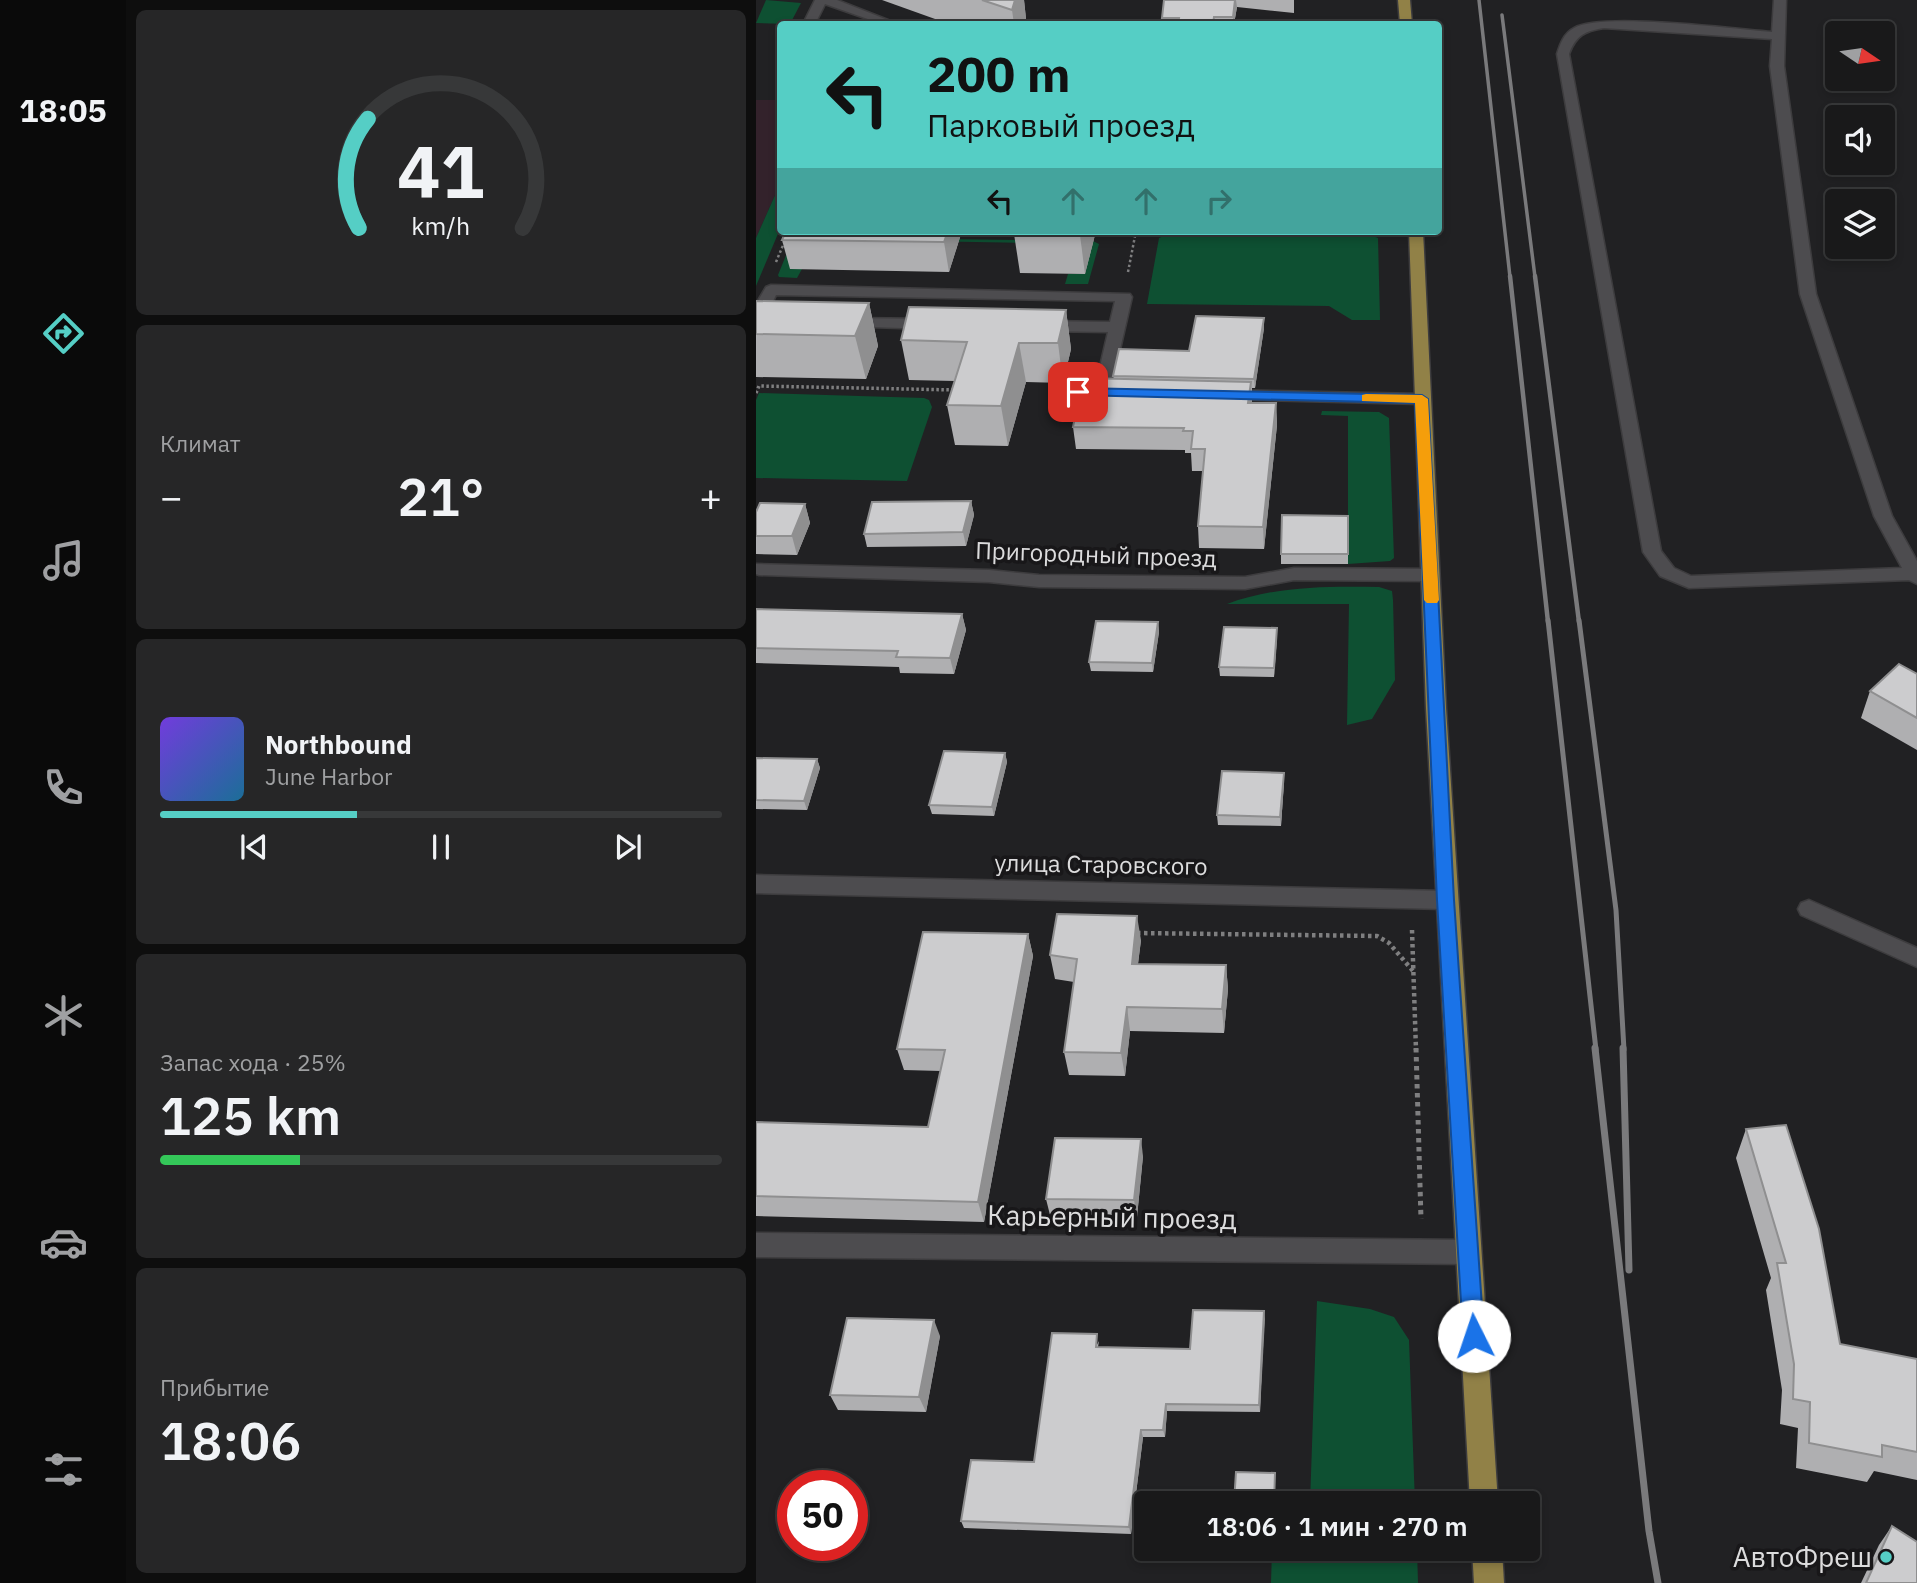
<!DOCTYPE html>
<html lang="ru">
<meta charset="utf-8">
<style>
:root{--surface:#19191a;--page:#262627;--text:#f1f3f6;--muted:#9fa0a2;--line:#373839;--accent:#55cec5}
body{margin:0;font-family:"IBM Plex Sans",sans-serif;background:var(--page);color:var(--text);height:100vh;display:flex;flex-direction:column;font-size:26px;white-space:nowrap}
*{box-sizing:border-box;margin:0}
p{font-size:23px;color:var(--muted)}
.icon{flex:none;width:38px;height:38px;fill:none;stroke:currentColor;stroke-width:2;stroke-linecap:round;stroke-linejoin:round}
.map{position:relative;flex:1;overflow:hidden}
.details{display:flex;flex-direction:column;gap:10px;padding:10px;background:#0e0e0e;width:630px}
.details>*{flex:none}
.hud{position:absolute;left:21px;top:21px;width:665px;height:214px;border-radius:7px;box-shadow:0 4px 10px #0003,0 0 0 2px var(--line);background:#55cec5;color:#111;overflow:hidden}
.needle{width:46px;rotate:103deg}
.tools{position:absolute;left:1069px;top:21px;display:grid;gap:14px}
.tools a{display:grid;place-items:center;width:70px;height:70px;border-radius:7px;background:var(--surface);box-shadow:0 4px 10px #0003,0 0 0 2px var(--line);font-size:35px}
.speed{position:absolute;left:21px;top:1470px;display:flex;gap:14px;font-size:35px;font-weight:700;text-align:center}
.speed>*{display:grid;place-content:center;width:91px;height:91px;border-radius:50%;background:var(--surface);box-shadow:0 4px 10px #0003,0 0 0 2px var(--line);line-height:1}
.speed .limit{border:10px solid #d22;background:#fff;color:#111}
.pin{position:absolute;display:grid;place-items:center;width:60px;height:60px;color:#fff;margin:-30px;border-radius:14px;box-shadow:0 4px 10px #0006}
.me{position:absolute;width:77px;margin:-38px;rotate:356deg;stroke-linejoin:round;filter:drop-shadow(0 0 5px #0008)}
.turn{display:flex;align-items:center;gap:24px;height:147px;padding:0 35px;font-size:32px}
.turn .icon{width:91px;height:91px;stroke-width:2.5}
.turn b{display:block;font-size:49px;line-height:60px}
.lanes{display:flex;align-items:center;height:66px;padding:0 35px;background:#0003;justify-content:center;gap:35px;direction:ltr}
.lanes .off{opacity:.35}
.big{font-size:52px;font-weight:600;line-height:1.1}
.details .widget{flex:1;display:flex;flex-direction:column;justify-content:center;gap:10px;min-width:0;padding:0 24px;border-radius:10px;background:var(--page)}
.details .dial{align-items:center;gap:0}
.dial svg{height:182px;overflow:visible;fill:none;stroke:var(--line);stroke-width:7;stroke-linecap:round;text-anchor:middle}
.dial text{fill:var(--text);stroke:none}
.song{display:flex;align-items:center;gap:21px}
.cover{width:84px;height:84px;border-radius:10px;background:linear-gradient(135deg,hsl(260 70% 55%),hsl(200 70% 35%))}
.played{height:7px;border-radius:4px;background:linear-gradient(90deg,var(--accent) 35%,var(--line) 35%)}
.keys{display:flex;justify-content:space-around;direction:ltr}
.heat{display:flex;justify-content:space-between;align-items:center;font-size:38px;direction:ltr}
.charge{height:10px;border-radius:5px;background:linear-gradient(90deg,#34c759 25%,var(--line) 0)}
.trip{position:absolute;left:378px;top:1491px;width:406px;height:70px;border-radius:7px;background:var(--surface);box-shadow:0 4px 10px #0003,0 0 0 2px var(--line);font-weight:600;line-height:70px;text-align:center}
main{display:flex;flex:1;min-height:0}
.tab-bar{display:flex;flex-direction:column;width:126px;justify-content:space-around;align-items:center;background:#0a0a0a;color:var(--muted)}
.tab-bar .icon{width:49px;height:49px}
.tab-bar .selected{color:var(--accent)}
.tab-bar b{font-size:32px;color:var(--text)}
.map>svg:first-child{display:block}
.education{fill:#33222b}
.green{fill:#0e5032}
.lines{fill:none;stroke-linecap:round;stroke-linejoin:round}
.minor-casing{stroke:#3d3c3e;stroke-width:3}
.major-casing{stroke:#3d3c3e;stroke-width:3}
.path-far3{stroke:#7f7f80;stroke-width:2.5;stroke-dasharray:2.5 2.5;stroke-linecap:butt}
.path-far2{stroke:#7f7f80;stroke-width:3.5;stroke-dasharray:2.5 2.5;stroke-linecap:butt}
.path-far1{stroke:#7f7f80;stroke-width:4.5;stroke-dasharray:3.5 3.5;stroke-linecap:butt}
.path{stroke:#7f7f80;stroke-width:5;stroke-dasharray:4.5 4.5;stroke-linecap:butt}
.minor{fill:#4d4c4f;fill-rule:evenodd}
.major{fill:#918147;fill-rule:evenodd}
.rail-far3{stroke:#7a7a7c;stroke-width:3.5}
.rail-far2{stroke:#7a7a7c;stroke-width:4.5}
.rail-far1{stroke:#7a7a7c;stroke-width:5}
.rail{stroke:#7a7a7c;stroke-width:7}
.wall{fill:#afafb1}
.shaded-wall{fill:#8f8f90}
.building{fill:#ccccce;stroke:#8f8f90;stroke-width:2}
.route{fill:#1a73e8;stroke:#114b97;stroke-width:2}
.slow{fill:#f59e0b}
.poi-dot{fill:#55cec5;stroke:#181719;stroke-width:2.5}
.labels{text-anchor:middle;stroke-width:7;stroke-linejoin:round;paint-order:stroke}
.street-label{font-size:24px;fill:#dcdcdd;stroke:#181719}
.near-street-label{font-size:28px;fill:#dcdcdd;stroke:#181719}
.near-poi-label{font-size:28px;fill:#dcdcdd;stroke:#181719;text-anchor:end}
</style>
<main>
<nav class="tab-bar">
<b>18:05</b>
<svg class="icon selected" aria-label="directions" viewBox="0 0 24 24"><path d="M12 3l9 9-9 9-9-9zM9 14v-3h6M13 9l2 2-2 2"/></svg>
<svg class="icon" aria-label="music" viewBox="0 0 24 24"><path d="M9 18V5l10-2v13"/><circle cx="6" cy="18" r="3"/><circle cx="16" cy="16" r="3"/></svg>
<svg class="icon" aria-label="phone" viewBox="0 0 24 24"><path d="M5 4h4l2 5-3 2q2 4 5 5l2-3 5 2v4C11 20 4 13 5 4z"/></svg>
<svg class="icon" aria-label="climate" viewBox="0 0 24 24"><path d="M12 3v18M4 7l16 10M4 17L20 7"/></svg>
<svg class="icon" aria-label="car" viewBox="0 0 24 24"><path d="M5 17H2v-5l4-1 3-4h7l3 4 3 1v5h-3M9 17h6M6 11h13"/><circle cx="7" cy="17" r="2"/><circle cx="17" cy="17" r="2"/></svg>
<svg class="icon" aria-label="filters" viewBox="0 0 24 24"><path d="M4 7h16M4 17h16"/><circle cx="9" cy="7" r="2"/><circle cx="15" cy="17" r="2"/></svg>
</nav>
<section class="details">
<div class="widget dial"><svg viewBox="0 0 100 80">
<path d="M14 69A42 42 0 1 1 86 69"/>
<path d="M14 69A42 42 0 0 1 18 21" stroke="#55cec5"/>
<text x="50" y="56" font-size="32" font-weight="700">41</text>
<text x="50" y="72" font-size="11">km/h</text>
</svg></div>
<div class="widget"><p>Климат</p>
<div class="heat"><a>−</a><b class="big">21°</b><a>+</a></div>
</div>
<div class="widget">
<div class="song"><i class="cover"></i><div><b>Northbound</b><p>June Harbor</p></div></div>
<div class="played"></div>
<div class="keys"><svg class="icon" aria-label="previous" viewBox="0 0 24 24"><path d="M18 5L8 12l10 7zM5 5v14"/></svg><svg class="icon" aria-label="pause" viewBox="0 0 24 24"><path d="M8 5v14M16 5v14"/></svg><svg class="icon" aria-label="next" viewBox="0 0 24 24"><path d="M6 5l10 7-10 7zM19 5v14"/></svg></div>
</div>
<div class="widget"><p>Запас хода · 25%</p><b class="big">125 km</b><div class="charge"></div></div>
<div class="widget"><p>Прибытие</p><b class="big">18:06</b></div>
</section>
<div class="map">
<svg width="1161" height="1583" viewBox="0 0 1161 1583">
<rect width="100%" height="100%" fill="#212123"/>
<polygon class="education" points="0,100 24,100 24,184 0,238"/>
<g class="green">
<polygon points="10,0 45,3 34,24 0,23"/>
<polygon points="24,184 24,229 0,286 0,238"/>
<polygon points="420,231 615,235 622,238 624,320 596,320 573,306 391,304 403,238"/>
<polygon points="46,237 337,241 343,244 332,284 309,284 312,274 329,274 336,244 48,239 34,269 46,269 41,278 23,277 22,275 37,238"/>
<polygon points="3,393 168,398 173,400 176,407 151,481 0,478 0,400"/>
<polygon points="566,411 623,412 633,418 638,558 634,561 592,564 592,416 565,415"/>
<path d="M623 587 636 591 637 600 639 680 616 719 591 725 593 604H471C519 586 572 586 623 587Z"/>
<polygon points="561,1301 614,1309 638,1317 653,1340 659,1503 554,1503"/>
<polygon points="516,1549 661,1549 662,1583 515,1583"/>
</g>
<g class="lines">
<g class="minor-casing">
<g id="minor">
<polygon points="59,0 81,0 142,24 126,24 69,4 59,24 47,24"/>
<path d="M1018 0H1030L1028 66 1060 294 1136 516 1161 561V584L1153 580 933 588 904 576 887 552 801 54C804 44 808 33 818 28 845 12 978 29 1016 32ZM848 28 1016 39 1014 66 1044 294 1118 516 1146 568 935 576 918 568 905 551 813 54C820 35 829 31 848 28Z"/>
<polygon points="15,285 374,294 376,297 355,389 360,393 352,398 296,396 294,392 302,387 339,388 352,332 286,331 278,326 286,321 354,322 359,301 20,295 8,320 0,325 0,304 10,287"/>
<polygon points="90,318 176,319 184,324 176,329 84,326 82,323"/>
<polygon points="468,390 666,394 674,399 666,404 462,399 460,395 462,391"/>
<polygon points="0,564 233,570 283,575 489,577 538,568 674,569 681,571 683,575 681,579 674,581 538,580 489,589 283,587 233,582 3,575 0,574"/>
<polygon points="0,875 689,891 697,894 700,900 697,906 689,909 0,893"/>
<polygon points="1053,900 1161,948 1161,967 1045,915 1042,909 1045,903"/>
<polygon points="0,1233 712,1240 721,1244 725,1252 721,1260 712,1264 0,1257"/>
</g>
</g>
<g class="major-casing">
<g id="major">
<polygon points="642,0 654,0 656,24 644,24"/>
<polygon points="653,231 667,231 690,708 742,1503 714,1503 670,708"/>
<polygon points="716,1549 746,1549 748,1583 718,1583"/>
</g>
</g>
<g class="path-far3">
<polyline points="20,262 33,231"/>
<polyline points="372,272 380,231"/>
</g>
<polyline class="path-far2" points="0,393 3,386 201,390"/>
<g class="path-far1">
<polyline points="656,930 660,1050"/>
<polyline points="381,933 621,936 633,943 657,971"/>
</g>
<polyline class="path" points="660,1048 665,1219"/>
<use href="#minor" class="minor"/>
<use href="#major" class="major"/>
<g class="rail-far3">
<polyline points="723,0 754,277"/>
<polyline points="746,15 779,277"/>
</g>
<g class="rail-far2">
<polyline points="754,276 792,622"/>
<polyline points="779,276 823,622"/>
</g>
<g class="rail-far1">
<polyline points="792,620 840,1050"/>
<polyline points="823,620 860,910 868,1050"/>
</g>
<g class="rail">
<polyline points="839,1048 893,1531 902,1583"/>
<polyline points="867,1048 873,1270"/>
</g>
</g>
<g class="wall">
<polygon points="126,0 268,0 270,19 268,24 193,24"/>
<polygon points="408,0 538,0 538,13 481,7 478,24 407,24 406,18"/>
<polygon points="206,231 193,272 34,269 26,240"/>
<polygon points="340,231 329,274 264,273 258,234"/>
<polygon points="0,301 113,303 122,346 110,379 0,377"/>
<polygon points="310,310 315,349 307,383 270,382 252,446 199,445 191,405 199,381 153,380 145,340"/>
<polygon points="508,328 499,388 496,388 496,403 520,403 521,425 508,549 443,548 442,526 447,471 436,471 435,453 429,453 429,450 320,449 317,427 358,379 357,376 433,351"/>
<polygon points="215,501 218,515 210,546 111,547 108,534"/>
<polygon points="49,504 54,523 41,555 0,554 0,512"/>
<polygon points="592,516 592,564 525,564 525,554"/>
<polygon points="0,609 206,614 210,630 198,674 144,673 143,667 0,663"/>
<polygon points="402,622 403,632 397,672 335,671 333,662"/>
<polygon points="521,637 518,677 464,676 463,667"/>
<polygon points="1161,674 1161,750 1105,718 1114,691"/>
<polygon points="249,753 251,762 238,816 176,814 173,805"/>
<polygon points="0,758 61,759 64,768 51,810 0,809"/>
<polygon points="528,773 528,782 525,826 462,825 461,815"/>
<polygon points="272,934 277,956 228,1222 0,1216 0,1122 172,1127 185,1071 148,1070 141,1049"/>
<polygon points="385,940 382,964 470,965 472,989 468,1033 374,1031 369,1076 313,1075 308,1052 318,982 299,979 294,955"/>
<polygon points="990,1129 1084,1344 1161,1359 1161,1480 1118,1471 1111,1482 1040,1468 1042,1428 1024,1424 1026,1390 1010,1290 1015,1278 980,1158"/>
<polygon points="387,1156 381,1217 294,1215 290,1199"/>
<polygon points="508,1311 504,1412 411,1411 409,1437 387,1437 375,1534 208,1528 205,1521 278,1462 343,1341 342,1347 434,1349"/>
<polygon points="184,1336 170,1412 82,1410 74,1395"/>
<polygon points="1136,1526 1161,1583 1105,1583 1123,1545"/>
</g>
<g class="shaded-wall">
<polygon points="259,0 268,0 270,19 268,24 258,24 256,10"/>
<polygon points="479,0 480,0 481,7 478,24 477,24 477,17"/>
<polygon points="192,231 206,231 193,272 188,242"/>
<polygon points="326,231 340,231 329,274 324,235"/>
<polygon points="113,303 122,346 110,379 99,336"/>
<polygon points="310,310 315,349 307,383 302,343"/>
<polygon points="508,318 508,328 499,388 498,379"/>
<polygon points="263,343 270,382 252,446 245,406"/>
<polygon points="495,382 496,403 492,403"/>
<polygon points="520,403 521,425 508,549 507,527"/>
<polygon points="215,501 218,515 210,546 207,532"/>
<polygon points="49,504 54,523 41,555 36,536"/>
<polygon points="206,614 210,630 198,674 194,658"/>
<polygon points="402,622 403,632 397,672 396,663"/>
<polygon points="521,628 521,637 518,677 518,668"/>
<polygon points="249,753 251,762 238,816 236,807"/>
<polygon points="61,759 64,768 51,810 48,801"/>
<polygon points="528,773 528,782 525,826 524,817"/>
<polygon points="381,916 385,940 379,987 376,964"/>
<polygon points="272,934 277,956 228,1222 222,1202"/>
<polygon points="470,965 472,989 468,1033 466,1009"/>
<polygon points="371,1007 374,1031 369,1076 365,1053"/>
<polygon points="385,1139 387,1156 381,1217 378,1200"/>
<polygon points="508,1311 509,1319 504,1412 503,1405"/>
<polygon points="178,1320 184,1336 170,1412 163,1397"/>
<polygon points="410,1404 411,1411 409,1437 407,1430"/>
<polygon points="385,1430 387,1437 375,1534 373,1527"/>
</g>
<g class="building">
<polygon points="226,0 259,0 256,10"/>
<polygon points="408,0 479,0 477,17 458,17 457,24 422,24 423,18 406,18"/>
<polygon points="30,231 192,231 188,242 26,240"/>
<polygon points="259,231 326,231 324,235 258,234"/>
<polygon points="0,301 113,303 99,336 0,334"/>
<polygon points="153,307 310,310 302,343 263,343 245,406 191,405 211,342 145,340"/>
<polygon points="440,316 508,318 498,379 357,376 363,349 433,351"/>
<polygon points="327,378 495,382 492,403 520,403 507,527 442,526 449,449 435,449 437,431 427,431 428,428 317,427"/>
<polygon points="215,501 207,532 108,534 116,502"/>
<polygon points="4,503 49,504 36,536 0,536 0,512"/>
<polygon points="526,515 592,516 592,554 525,554"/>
<polygon points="0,609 206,614 194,658 140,657 142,651 0,648"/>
<polygon points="340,621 402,622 396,663 333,662"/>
<polygon points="468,627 521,628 518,668 463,667"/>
<polygon points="1143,664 1161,674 1161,718 1114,691"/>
<polygon points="188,751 249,753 236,807 173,805"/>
<polygon points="0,758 61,759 48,801 0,800"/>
<polygon points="466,771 528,773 524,817 461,815"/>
<polygon points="301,914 381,916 376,964 470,965 466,1009 371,1007 365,1053 308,1052 321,959 294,955"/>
<polygon points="167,932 272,934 222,1202 0,1196 0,1122 172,1127 189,1050 141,1049"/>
<polygon points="1030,1125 1063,1229 1084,1344 1161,1359 1161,1452 1126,1445 1126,1457 1053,1443 1054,1402 1037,1399 1038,1364 1021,1263 1030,1263 990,1129"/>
<polygon points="299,1138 385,1139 378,1200 290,1199"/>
<polygon points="437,1310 508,1311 503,1405 410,1404 407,1430 385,1430 373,1527 205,1521 215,1460 278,1462 296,1333 341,1334 340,1347 434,1349"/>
<polygon points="91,1318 178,1320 163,1397 74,1395"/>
<polygon points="480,1472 519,1473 518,1503 478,1503"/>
<polygon points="1136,1526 1161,1542 1161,1583 1110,1583"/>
</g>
<polygon class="route" points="322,388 666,395 672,399 698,900 728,1336 725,1342 718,1345 710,1342 707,1336 681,900 659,403 318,395 316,392"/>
<polygon class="slow" points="610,394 666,395 672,399 683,600 681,603 671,603 668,600 659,403 606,401 606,395"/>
<circle class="poi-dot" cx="1130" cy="1557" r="7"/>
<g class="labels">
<g class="street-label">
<text transform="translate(340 555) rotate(2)" y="8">Пригородный проезд</text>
<text transform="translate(345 865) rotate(1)" y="8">улица Старовского</text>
</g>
<g class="near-street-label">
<text transform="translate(356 1217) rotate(1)" y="10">Карьерный проезд</text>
</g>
<g class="near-poi-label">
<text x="1116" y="1567">АвтоФреш</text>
</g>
</g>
</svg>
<div class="tools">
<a><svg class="needle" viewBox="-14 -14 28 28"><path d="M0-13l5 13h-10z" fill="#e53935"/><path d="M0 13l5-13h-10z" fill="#9fa0a2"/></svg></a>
<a><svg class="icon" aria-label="sound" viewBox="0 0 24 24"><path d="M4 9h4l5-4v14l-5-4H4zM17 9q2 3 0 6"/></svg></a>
<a><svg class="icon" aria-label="layers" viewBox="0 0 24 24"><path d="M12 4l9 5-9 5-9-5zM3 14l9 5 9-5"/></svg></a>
</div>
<div class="speed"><div class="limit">50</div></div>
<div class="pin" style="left:322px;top:392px;background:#d93025"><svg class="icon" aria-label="arrive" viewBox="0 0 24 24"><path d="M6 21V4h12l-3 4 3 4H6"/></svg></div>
<svg class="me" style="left:718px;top:1336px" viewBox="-20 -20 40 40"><circle r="19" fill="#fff"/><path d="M0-13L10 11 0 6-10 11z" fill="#1a73e8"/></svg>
<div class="trip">18:06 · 1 мин · 270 m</div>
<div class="hud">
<div class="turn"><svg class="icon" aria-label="left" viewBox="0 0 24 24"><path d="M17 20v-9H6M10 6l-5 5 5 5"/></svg><div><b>200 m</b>Парковый проезд</div></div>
<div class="lanes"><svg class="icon" aria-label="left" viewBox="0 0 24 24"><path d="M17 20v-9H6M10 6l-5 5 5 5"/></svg><svg class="icon off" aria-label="ahead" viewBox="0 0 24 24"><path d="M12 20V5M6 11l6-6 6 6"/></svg><svg class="icon off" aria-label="ahead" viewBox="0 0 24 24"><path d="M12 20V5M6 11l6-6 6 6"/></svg><svg class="icon off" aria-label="right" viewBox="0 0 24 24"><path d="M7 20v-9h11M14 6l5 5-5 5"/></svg></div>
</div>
</div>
</main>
